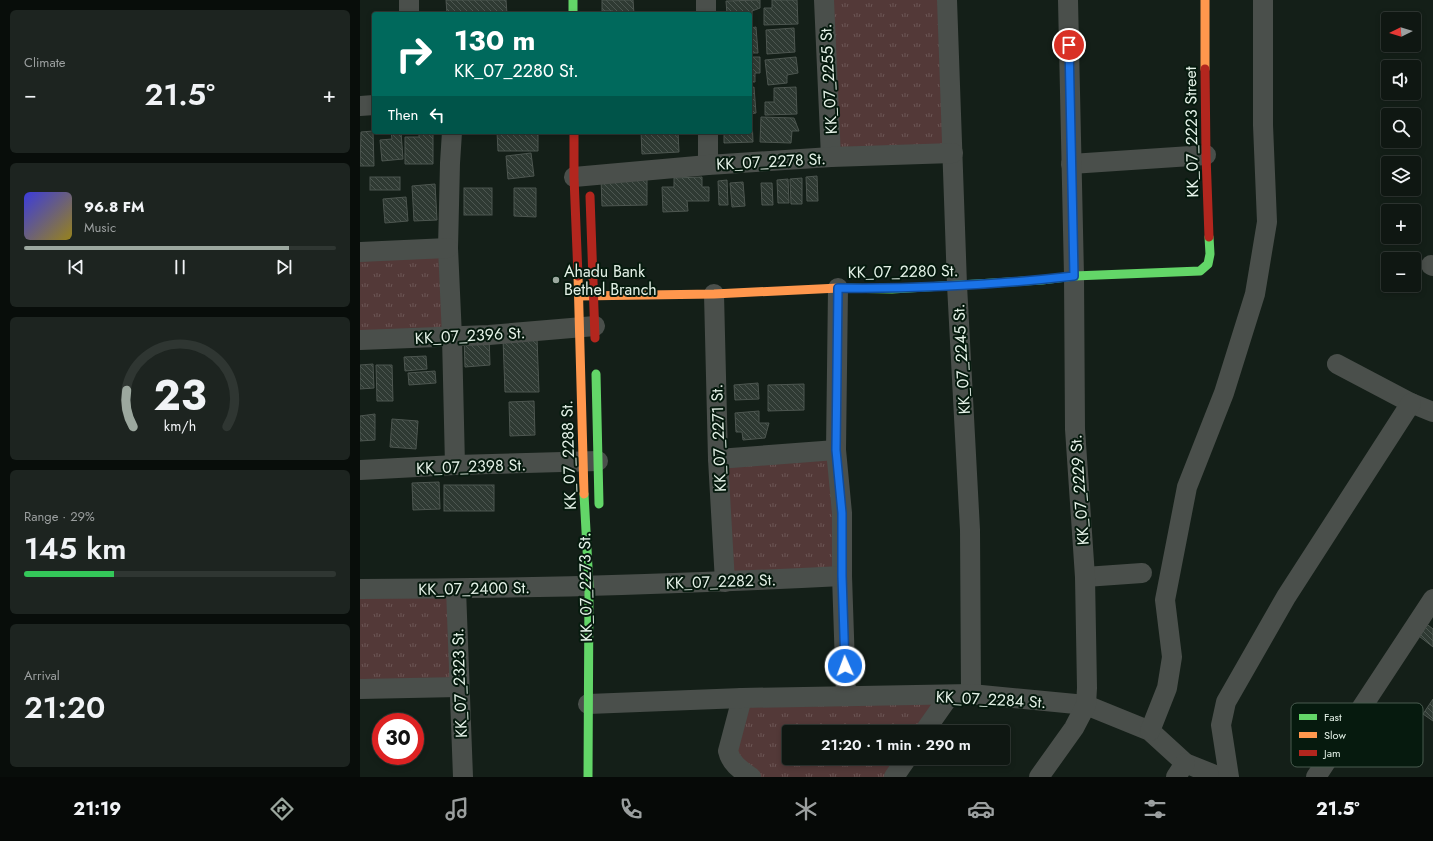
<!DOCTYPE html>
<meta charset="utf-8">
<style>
:root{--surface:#0f1712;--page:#1d2420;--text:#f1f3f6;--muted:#9b9f9f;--line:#2f3632;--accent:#9ca89f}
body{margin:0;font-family:Jost,sans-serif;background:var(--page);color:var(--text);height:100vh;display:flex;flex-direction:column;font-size:15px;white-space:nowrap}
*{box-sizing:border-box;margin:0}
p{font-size:13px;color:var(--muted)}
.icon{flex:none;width:22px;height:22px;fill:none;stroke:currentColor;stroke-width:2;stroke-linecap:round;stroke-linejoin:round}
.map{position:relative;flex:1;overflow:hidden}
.panel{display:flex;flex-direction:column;gap:10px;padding:10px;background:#080d0a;width:360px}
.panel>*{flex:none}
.guide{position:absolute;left:12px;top:12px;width:380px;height:122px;border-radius:4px;box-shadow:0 2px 6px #0003,0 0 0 1px var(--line);background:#00695c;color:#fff;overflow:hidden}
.needle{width:26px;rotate:265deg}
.controls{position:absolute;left:1021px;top:12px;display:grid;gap:8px}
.controls a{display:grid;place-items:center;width:40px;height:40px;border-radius:4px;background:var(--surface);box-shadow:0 2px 6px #0003,0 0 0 1px var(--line);font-size:20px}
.speed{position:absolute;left:12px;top:713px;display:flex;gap:8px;font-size:20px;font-weight:700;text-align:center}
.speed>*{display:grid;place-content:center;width:52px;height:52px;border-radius:50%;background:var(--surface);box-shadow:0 2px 6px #0003,0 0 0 1px var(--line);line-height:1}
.speed .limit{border:6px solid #d22;background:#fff;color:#111}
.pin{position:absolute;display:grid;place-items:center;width:34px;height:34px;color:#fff;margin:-17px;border:2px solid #fff;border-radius:50%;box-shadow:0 1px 4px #0007}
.me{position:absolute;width:44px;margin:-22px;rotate:358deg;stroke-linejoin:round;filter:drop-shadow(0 0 3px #0008)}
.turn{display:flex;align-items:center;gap:14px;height:84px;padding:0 16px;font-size:18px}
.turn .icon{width:52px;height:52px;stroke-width:2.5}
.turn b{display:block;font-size:28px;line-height:34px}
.then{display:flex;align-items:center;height:38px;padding:0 16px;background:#0003;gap:8px;font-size:15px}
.big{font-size:30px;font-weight:600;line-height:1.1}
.panel .card{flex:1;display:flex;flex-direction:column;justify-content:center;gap:6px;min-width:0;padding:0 14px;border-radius:6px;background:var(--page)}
.panel .dial{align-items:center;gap:0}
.dial svg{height:104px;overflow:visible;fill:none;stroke:var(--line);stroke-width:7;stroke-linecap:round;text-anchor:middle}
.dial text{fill:var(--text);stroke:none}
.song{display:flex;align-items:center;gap:12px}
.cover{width:48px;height:48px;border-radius:6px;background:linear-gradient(135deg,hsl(240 70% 55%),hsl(50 70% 35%))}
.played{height:4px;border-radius:2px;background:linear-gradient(90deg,var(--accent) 85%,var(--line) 85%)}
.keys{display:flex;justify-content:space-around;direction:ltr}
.heat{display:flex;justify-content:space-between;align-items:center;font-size:22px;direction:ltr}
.charge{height:6px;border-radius:3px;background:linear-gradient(90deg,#34c759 29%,var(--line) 0)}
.trip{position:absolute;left:422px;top:725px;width:228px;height:40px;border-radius:4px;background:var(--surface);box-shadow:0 2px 6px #0003,0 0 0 1px var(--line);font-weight:600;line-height:40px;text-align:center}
.tab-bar{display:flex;height:64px;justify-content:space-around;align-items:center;background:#060907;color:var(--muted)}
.tab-bar .icon{width:28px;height:28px}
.tab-bar .selected{color:var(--accent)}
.tab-bar b{font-size:18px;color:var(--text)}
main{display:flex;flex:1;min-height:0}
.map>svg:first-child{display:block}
.park{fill:url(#park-tufts)}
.building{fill:url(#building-back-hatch);stroke:#4d5650}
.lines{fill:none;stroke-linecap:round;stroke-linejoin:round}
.street{stroke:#4a4f4b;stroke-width:20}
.fast{stroke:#63d668;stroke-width:9}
.slow{stroke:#ff974d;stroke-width:9}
.jam{stroke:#b3261e;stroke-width:9}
.route-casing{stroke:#114b97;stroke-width:10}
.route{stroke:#1a73e8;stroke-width:7}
.poi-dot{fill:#9ca89f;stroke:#061a0e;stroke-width:1.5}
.labels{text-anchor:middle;stroke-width:4;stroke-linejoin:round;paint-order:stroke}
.street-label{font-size:16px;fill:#e5f2e8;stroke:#061a0e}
.poi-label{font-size:16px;fill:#e5f2e8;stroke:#061a0e;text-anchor:start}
.key{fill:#061a0e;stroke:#495b4f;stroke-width:1}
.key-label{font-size:11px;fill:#e5f2e8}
</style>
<main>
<section class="panel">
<div class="card"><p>Climate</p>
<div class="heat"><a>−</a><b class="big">21.5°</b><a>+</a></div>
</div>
<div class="card">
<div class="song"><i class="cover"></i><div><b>96.8 FM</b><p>Music</p></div></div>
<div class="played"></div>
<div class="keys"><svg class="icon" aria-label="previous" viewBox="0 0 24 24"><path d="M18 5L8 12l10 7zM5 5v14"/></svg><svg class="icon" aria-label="pause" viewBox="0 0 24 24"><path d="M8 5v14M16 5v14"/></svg><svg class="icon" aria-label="next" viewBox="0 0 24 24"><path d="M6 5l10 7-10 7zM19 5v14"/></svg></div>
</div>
<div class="card dial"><svg viewBox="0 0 100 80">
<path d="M14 69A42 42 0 1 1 86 69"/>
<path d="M14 69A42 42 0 0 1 9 41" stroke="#9ca89f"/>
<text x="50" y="56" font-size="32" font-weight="700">23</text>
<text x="50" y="72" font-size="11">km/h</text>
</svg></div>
<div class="card"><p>Range · 29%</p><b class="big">145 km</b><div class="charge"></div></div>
<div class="card"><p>Arrival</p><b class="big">21:20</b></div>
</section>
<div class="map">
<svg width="1073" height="777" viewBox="0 0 1073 777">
<defs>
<pattern id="park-tufts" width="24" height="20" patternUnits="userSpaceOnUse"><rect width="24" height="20" fill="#533938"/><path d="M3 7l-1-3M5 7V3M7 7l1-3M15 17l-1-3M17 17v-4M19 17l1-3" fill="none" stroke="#6c5655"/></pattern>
<pattern id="building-back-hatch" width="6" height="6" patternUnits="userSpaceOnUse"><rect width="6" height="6" fill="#2f3a33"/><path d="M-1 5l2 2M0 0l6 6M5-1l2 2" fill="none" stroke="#4d5751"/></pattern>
</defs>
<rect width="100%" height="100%" fill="#141f18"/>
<g class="park">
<polygon points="464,0 587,0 593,153 471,157"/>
<polygon points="88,248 92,337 0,340 0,252"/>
<polygon points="476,450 482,576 365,582 358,459"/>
<polygon points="0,589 96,589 99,687 0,689"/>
<polygon points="590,695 564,732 429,732 429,758 547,758 534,777 396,777 369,757 382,698"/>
</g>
<g class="building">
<polygon points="86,0 146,0 147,14 87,14"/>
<polygon points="242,0 273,0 274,14 253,14 253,11 242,11"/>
<polygon points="400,0 400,8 392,11 392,24 390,24 390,14 367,14 366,1"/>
<polygon points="412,0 437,0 438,24 404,25 404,8 412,8"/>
<polygon points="396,27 398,53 390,53 390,28"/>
<polygon points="434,28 435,52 407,54 406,30"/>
<polygon points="390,57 400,57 400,73 395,73 395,82 390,82"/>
<polygon points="436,57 438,73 427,75 427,83 408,85 405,60"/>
<polygon points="394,87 396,113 390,114 390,88"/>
<polygon points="436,87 437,114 405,115 405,102 414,102 414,88"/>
<polygon points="401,117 434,118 439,131 432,131 431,143 400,142"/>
<polygon points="390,119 392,119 393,142 364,143 364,132 390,132"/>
<polygon points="13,131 14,166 0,166 1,132"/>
<polygon points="31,132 41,132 43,159 22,161 20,140 32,139"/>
<polygon points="59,132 73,132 73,164 45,164 45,137 59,137"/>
<polygon points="137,132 178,132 178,151 138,151"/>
<polygon points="281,132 318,132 319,152 282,154"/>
<polygon points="171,153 174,176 148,179 146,156"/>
<polygon points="457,176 458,201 447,201 446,177"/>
<rect x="10" y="177" width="30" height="13"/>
<polygon points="287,177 287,205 242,206 241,178"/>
<polygon points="342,177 342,187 349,187 349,201 327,201 328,211 303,212 302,187 314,187 314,178"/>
<polygon points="442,178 442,204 431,204 430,179"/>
<polygon points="428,179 429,203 418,203 417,180"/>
<polygon points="367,180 368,205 359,205 358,181"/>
<polygon points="383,182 385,206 372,207 370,183"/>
<polygon points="401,183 412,183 413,205 402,205"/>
<polygon points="75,184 77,220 54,221 52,186"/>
<rect x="104" y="188" width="28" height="27"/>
<polygon points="154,188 176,188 176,217 154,216"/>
<polygon points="46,197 48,221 25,223 23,199"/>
<polygon points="129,335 130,365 105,367 104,336"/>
<polygon points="177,338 179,392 145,392 143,339"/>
<polygon points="66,356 67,369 45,371 44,357"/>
<polygon points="13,364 14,388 0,389 0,365"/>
<polygon points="16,365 32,365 33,401 17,401"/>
<polygon points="75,371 76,383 49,385 48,373"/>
<polygon points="398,383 399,399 375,400 374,385"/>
<polygon points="444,384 444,410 408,411 408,385"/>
<polygon points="174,401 175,435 150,436 149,402"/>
<polygon points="399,411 399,423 409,423 405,438 383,440 382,432 376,432 375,413"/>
<polygon points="15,414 15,440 0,441 0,416"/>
<polygon points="32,419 58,421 56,449 30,447"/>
<polygon points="79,482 80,509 53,510 52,483"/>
<rect x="84" y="485" width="50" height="26"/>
<polygon points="1064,622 1073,629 1073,647 1055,633"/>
<polygon points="1073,699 1073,721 1063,714"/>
</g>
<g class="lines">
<g class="street">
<polyline points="49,0 49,14"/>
<polyline points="346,0 346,14"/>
<polyline points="464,0 471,157"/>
<polyline points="587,0 597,285 610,530 611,694"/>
<polyline points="0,106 14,105"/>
<polyline points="92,132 90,163 88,248 92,337 95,465"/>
<polyline points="348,132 348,165"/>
<polyline points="711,164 846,155"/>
<polyline points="214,177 348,165 471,157 593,153"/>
<polyline points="0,252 88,248"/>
<polyline points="1071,265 1073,266"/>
<polyline points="478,288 476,450 482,513 482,576 486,696"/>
<polyline points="354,294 358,459 365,582"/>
<polyline points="0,340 129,335 235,326"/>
<polyline points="977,364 1051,403 1073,412"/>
<polyline points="358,459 476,450"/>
<polyline points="0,470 95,465 238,461"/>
<polyline points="725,577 782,573"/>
<path d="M0 589C161 589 321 584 482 576"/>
<polyline points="96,589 103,777"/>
<polyline points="0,689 99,687"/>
<path d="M382 698 368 751C371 764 381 770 391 777"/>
<polyline points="228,704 382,698 611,694 726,705 790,731 825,763 860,777"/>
<polyline points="790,731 807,688 812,657 805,600 827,487 864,393 895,294 907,222 903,125 903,0"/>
<polyline points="564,732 590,695"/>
<polyline points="534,777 547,758"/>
<polyline points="679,777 714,728 726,705 727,688 725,577 715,429 714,276 708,0"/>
<polyline points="816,777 825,763"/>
<polyline points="869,777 861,725 866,702 926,597 1051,403"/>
<polyline points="956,777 1073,599"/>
</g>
<g class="fast">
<polyline points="213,0 213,14"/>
<polyline points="479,288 532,289 682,280 714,276 840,271 848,264 850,254 849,237"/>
<polyline points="236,374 239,504"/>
<polyline points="224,494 229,586 228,777"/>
</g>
<g class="slow">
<polyline points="845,0 845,69"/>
<polyline points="218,276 224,494"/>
<polyline points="219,296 354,294 479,288"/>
</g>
<g class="jam">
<polyline points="845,69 846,155 849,237"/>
<polyline points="214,132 214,177 218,276"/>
<polyline points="230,196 235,338"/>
</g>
</g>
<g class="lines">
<g class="route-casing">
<path id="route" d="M485 666 482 576V513L476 450 478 288C556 289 636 285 714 276L709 45"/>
</g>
<use href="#route" class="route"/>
</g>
<circle class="poi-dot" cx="196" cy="280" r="4"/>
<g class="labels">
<g class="street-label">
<text transform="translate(468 79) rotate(-93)" y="6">KK_07_2255 St.</text>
<text transform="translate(831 132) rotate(-91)" y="6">KK_07_2223 Street</text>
<text transform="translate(411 161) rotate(-3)" y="6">KK_07_2278 St.</text>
<text transform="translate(543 271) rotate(-1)" y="6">KK_07_2280 St.</text>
<text transform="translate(110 335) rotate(-3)" y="6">KK_07_2396 St.</text>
<text transform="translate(601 359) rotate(-93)" y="6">KK_07_2245 St.</text>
<text transform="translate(358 438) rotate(-92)" y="6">KK_07_2271 St.</text>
<text transform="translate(208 455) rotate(-92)" y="6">KK_07_2288 St.</text>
<text transform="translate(111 466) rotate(-2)" y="6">KK_07_2398 St.</text>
<text transform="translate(719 490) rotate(-94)" y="6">KK_07_2229 St.</text>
<text transform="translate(361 581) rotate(-2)" y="6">KK_07_2282 St.</text>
<text transform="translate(225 587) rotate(-91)" y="6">KK_07_2273 St.</text>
<text transform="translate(114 588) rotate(-1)" y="6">KK_07_2400 St.</text>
<text transform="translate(99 683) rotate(-92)" y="6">KK_07_2323 St.</text>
<text transform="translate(631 699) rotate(3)" y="6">KK_07_2284 St.</text>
</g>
<g class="poi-label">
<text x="204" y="277">Ahadu Bank<tspan x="204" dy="18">Bethel Branch</tspan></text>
</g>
</g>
<rect x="931" y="703" width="132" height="64" rx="6" class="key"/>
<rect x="939" y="714" width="18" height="6" fill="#63d668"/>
<rect x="939" y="732" width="18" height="6" fill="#ff974d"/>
<rect x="939" y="750" width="18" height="6" fill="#b3261e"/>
<g class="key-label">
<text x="964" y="721">Fast</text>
<text x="964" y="739">Slow</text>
<text x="964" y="757">Jam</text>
</g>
</svg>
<div class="controls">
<a><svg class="needle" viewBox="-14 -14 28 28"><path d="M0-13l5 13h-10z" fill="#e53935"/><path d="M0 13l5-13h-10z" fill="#9b9f9f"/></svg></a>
<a><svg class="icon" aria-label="sound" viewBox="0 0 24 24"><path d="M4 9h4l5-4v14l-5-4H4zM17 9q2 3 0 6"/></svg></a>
<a><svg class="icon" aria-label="search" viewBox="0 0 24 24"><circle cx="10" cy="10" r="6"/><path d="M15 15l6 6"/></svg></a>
<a><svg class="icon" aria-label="layers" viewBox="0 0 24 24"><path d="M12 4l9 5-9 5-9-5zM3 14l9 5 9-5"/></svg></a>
<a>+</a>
<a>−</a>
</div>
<div class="speed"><div class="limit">30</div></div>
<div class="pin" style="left:709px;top:45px;background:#d93025"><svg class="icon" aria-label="arrive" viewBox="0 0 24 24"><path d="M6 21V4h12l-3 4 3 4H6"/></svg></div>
<svg class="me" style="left:485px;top:666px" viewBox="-20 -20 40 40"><circle r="17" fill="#1a73e8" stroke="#fff" stroke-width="3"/><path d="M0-11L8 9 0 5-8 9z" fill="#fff"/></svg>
<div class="trip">21:20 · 1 min · 290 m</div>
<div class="guide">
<div class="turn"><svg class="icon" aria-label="right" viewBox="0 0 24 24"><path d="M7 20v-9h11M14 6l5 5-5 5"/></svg><div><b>130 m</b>KK_07_2280 St.</div></div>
<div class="then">Then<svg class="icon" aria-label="left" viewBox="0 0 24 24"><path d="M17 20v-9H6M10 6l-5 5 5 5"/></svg></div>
</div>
</div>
</main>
<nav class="tab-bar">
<b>21:19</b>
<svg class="icon selected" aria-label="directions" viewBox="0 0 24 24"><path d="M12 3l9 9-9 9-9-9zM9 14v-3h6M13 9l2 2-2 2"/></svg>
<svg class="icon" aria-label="music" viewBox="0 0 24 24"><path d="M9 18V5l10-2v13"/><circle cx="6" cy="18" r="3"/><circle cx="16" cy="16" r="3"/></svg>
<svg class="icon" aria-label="phone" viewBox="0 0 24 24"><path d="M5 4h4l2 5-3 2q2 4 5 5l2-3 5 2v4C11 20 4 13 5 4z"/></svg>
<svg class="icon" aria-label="climate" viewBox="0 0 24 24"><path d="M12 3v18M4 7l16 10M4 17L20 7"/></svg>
<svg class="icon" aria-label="car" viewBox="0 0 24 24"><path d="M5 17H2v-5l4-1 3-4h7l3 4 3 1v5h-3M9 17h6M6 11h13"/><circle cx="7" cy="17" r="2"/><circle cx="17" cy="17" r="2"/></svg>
<svg class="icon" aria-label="filters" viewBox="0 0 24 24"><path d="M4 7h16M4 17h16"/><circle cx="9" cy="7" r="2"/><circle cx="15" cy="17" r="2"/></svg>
<b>21.5°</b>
</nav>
